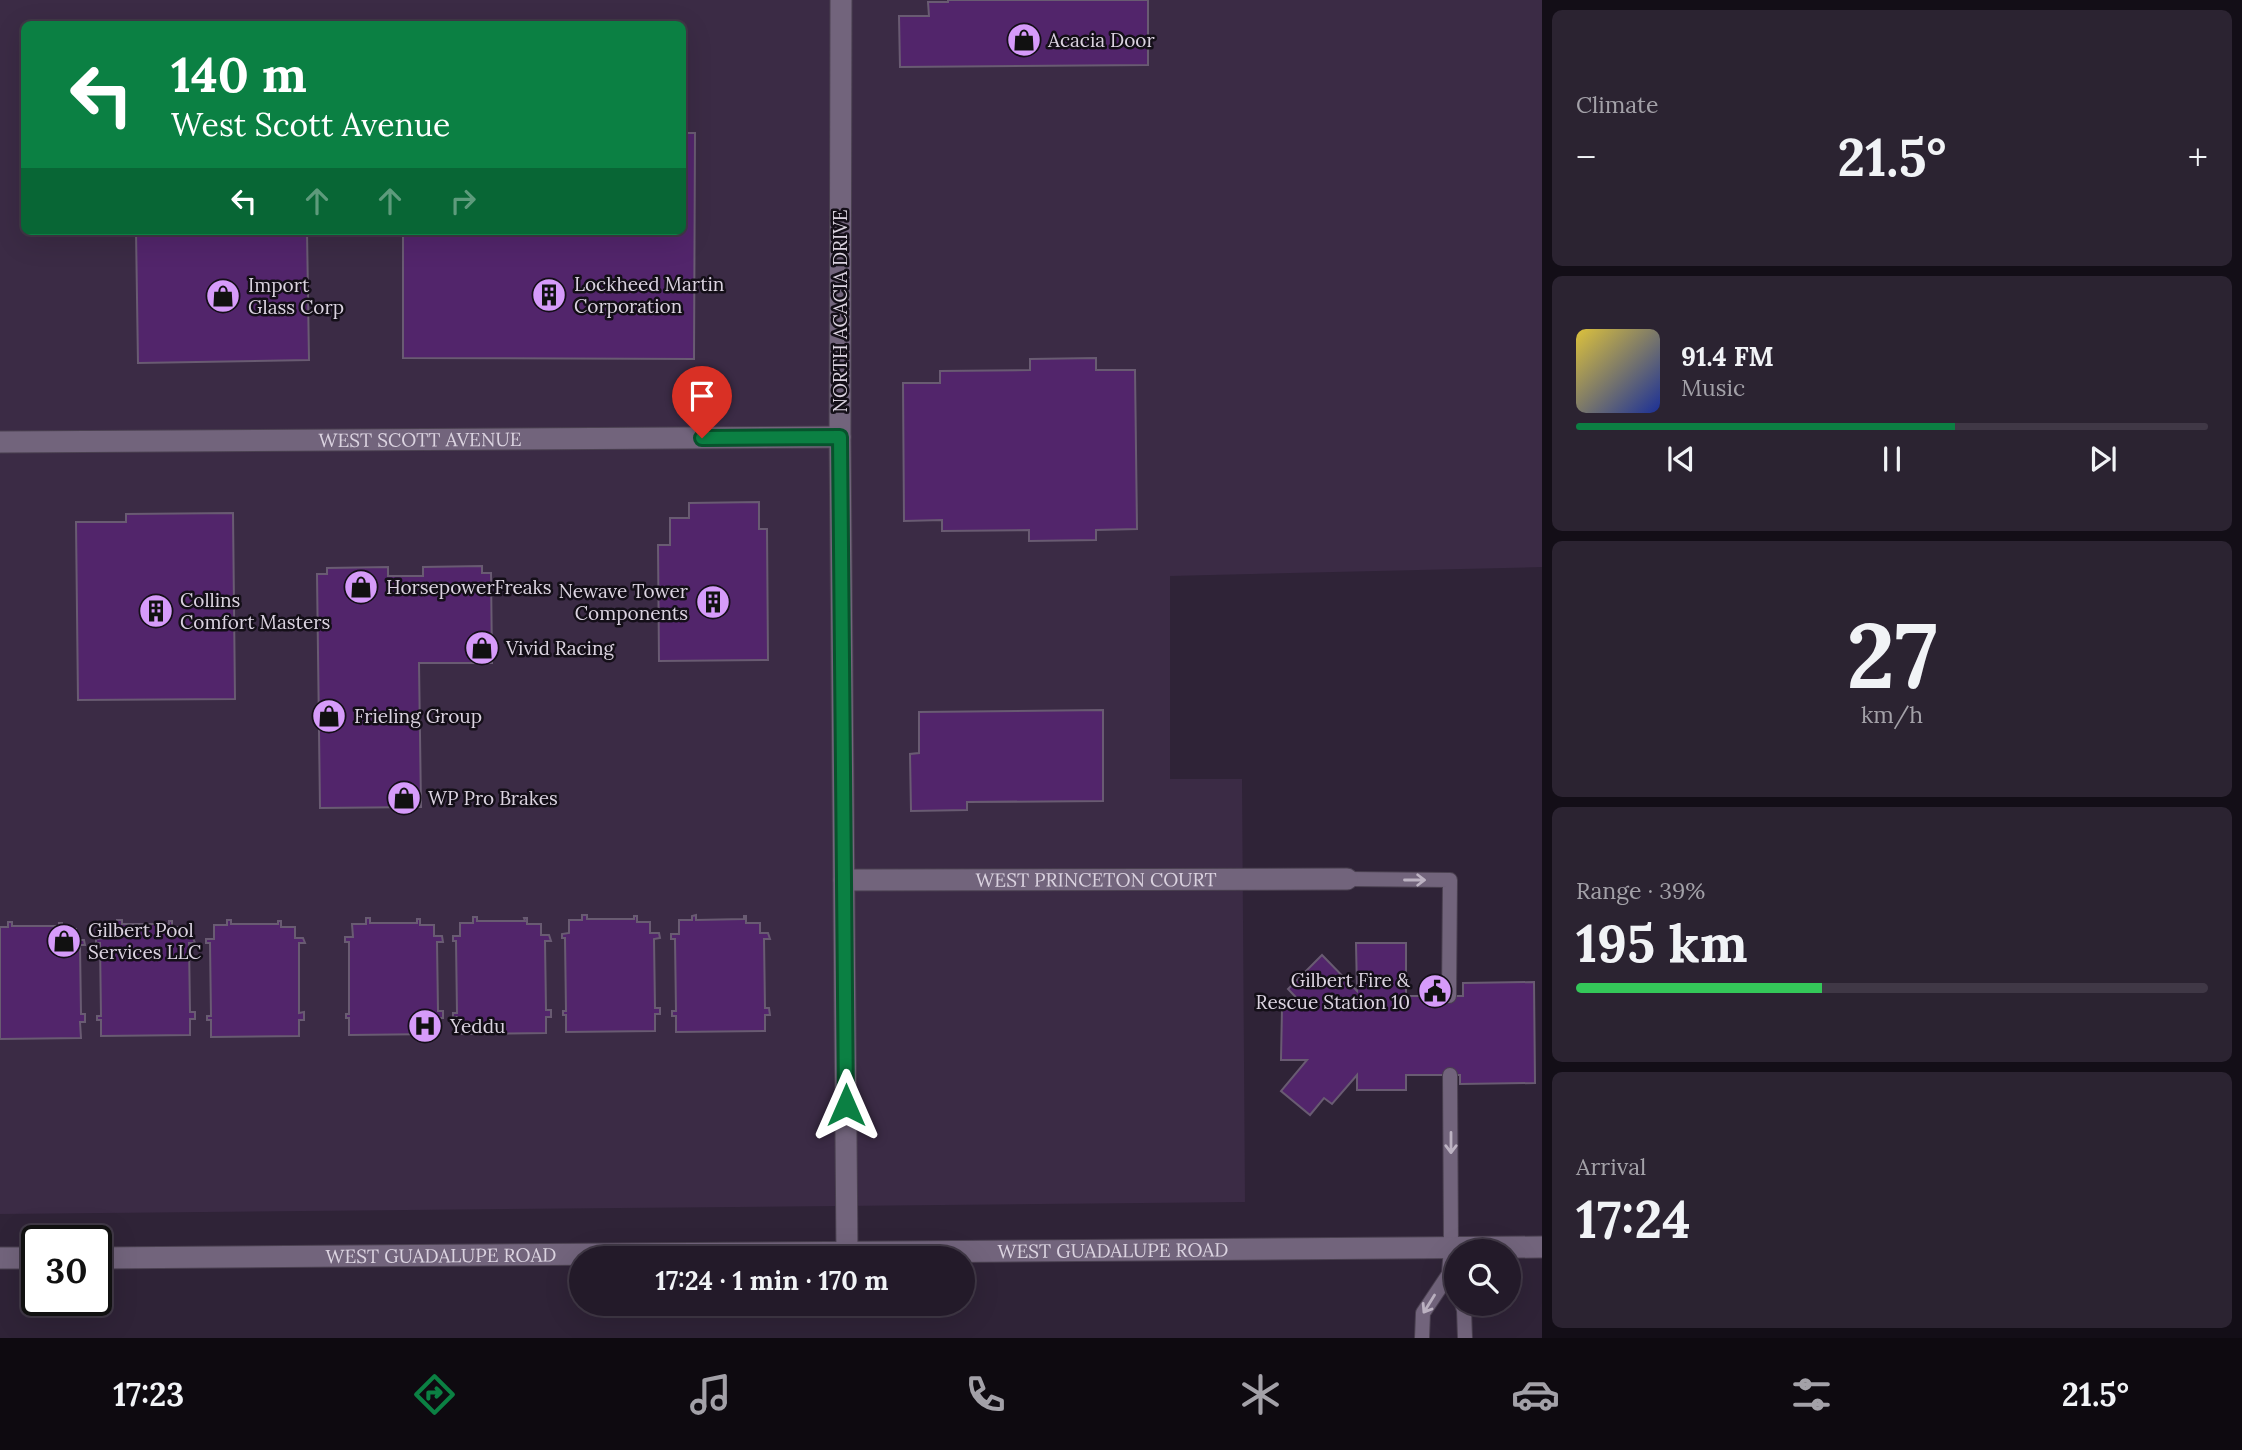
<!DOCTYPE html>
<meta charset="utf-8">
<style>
:root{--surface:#231a29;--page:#2b2331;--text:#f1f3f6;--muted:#a3a1a8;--line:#403846;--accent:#0b8043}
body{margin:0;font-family:Lora,serif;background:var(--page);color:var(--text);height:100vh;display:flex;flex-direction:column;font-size:26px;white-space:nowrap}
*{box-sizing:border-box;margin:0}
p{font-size:23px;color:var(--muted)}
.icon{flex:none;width:38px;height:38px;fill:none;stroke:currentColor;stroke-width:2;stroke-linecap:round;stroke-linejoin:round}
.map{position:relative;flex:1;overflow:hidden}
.details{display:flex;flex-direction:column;gap:10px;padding:10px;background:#130e17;width:700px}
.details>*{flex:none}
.guide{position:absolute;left:21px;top:21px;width:665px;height:214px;border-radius:10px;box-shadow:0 7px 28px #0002,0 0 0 2px var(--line);background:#0b8043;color:#fff;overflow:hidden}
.buttons{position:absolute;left:1444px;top:1239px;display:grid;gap:14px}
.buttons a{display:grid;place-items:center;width:77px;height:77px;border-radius:50%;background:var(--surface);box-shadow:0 7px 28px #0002,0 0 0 2px var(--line);font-size:35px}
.speed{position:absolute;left:21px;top:1225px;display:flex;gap:14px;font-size:35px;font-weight:700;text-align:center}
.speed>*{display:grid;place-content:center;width:91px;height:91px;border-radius:50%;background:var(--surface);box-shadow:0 7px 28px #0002,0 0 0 2px var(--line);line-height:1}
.speed .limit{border:4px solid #111;border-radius:10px;background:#fff;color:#111}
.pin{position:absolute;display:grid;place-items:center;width:60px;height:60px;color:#fff;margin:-72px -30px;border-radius:50% 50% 50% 0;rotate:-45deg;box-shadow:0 0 7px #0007}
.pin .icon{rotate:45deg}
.me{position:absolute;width:77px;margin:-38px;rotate:0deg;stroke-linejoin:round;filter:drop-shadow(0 0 5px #0008)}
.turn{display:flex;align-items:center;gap:24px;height:147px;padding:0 35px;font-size:32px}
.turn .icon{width:91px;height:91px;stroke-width:2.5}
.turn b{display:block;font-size:49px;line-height:60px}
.lanes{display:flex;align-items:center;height:66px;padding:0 35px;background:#0003;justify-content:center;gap:35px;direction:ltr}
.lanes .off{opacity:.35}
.big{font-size:52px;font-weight:700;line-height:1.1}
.details .widget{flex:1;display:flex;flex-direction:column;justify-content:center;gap:10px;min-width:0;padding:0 24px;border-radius:10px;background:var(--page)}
.details .dial{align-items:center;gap:0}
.dial b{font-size:91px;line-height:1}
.song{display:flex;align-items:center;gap:21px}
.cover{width:84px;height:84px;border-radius:10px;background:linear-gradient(135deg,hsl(50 70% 55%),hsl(230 70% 35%))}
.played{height:7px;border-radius:4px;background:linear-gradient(90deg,var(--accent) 60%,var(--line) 60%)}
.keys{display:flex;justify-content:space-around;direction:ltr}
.heat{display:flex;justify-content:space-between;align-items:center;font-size:38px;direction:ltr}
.charge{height:10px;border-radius:5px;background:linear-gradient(90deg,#34c759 39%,var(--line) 0)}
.trip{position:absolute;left:569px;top:1246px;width:406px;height:70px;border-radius:35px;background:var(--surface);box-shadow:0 7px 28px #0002,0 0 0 2px var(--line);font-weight:700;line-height:70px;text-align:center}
.tabs{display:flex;height:112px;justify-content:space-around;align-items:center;background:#0e0a10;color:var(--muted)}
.tabs .icon{width:49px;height:49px}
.tabs .active{color:var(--accent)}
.tabs b{font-size:32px;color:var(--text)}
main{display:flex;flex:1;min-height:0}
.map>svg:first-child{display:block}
.built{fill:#3b2b45;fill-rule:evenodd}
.building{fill:#52256b;stroke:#695b72;stroke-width:2}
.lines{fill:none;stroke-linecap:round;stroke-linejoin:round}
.lane-casing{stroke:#4a4050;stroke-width:16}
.street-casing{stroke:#4a4050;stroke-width:23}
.secondary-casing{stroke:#4a4050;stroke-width:23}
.lane{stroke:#72647c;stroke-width:14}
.street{stroke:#72647c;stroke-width:21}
.secondary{stroke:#72647c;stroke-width:21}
.oneway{stroke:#bcb2c2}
.route-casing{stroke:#07532c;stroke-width:18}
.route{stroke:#0b8043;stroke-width:12}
.labels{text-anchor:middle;stroke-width:5;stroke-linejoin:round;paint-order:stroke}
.poi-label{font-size:19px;fill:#dbd3e0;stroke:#140f18;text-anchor:start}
.street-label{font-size:19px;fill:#dbd3e0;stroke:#140f18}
</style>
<main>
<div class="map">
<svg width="1542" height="1338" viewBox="0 0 1542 1338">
<rect width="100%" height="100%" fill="#2f2337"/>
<path class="built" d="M0 0H1542V567L1170 576V779H1242L1245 1202 0 1214ZM24 24H682V231H24Z"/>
<g class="building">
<polygon points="948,0 1148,0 1148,65 900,67 899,16 929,16 928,2 948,2"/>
<polygon points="682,133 695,133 694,359 403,358 403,231 682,231"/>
<polygon points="136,231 307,231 309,360 138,363"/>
<polygon points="1096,358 1096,370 1135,370 1137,529 1096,530 1096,540 1029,541 1029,530 942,531 942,520 904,521 903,383 940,383 940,371 1030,370 1030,359"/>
<polygon points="759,502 759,529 767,529 768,660 659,661 658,545 670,545 670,518 689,518 689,503"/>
<polygon points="233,513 235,699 78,700 76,522 126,522 126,514"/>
<polygon points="482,566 482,573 491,573 492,663 419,663 421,807 320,808 317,574 327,574 327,568 388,567 388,576 423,576 423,567"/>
<polygon points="1103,710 1103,801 967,802 967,810 911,811 910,754 919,753 919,712"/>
<polygon points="582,915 587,915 587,919 634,919 634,916 637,916 637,922 650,922 650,933 659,933 660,938 654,939 655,1008 660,1008 660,1014 655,1014 655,1031 566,1032 566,1015 563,1015 563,1011 566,1011 565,938 562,938 562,934 569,933 569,920 582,920"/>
<polygon points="696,915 696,920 744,919 744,916 746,916 746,923 760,923 760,933 768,933 770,939 764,939 765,1008 769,1008 770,1015 765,1015 765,1031 676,1032 676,1016 672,1016 672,1011 676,1011 675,939 671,939 671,934 679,934 679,920 692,920 692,916"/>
<polygon points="473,917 477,917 477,921 525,921 524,918 527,918 527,924 541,924 541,935 549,935 551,941 545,941 546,1010 551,1010 551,1017 546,1017 546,1033 457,1034 457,1017 453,1017 453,1013 457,1013 456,941 453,941 453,936 460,936 460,923 473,923"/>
<polygon points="366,918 370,918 370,923 417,923 417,919 420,919 420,925 434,925 434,936 442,936 443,942 437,942 438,1011 443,1011 443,1018 438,1018 438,1034 349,1035 349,1018 346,1018 346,1014 349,1014 349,942 345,942 345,937 353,937 352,924 366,924"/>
<polygon points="117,920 122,920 122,924 169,924 169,921 172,921 172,927 185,927 185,938 193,938 195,943 189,943 190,1012 195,1012 195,1019 190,1019 190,1035 101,1036 101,1020 97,1020 97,1016 101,1016 100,943 96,943 96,939 104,938 104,925 117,925"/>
<polygon points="227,920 231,920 231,924 278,924 278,921 281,921 281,927 295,927 295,938 303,938 305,943 299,943 299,1013 304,1012 304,1020 299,1020 299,1036 211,1037 211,1020 207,1020 207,1016 211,1016 210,943 206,943 206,939 214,939 214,925 227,925"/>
<polygon points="8,922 12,922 12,926 59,926 59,923 62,923 62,929 76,929 76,940 84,940 85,945 80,945 81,1014 85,1014 85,1022 80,1022 81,1038 0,1039 0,927 8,927"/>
<polygon points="1356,943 1406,943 1406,996 1463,996 1463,983 1534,982 1535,1083 1460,1084 1460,1075 1406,1075 1406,1090 1357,1090 1357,1075 1332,1104 1324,1098 1310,1115 1281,1091 1307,1060 1281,1060 1282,1008 1307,1009 1288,989 1322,955 1357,991"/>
</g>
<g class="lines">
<g class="lane-casing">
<g id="lane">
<polyline points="1347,879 1450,880 1449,996"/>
<polyline points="1449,1274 1456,1291"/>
<polyline points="1462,1304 1464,1310 1465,1338"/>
<polyline points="1422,1338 1423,1313 1449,1274 1451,1247 1450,1075"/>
</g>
</g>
<g class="street-casing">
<g id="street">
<polyline points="841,0 840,437 847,1252"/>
<path id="s1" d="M0 442 840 437"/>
<path id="s2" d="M844 880 1347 879"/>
</g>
</g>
<g class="secondary-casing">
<g id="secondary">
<polyline points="0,1258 37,1258"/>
<path id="s3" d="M96 1258 1542 1247"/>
</g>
</g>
<use href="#lane" class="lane"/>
<use href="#street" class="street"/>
<use href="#secondary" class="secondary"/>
</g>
<defs><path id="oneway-shaft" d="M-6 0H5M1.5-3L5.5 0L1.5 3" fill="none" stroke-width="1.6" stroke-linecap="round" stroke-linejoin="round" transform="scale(1.75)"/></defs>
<g class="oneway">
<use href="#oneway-shaft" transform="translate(1415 880)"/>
<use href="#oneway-shaft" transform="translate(1451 1143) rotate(90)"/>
<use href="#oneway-shaft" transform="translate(1429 1304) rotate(122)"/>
</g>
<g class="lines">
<g class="route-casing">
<polyline id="route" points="702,438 840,437 846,1105"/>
</g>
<use href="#route" class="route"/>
</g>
<defs>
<g id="shop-disc" transform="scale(1.75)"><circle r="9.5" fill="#d69bfa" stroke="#140f18"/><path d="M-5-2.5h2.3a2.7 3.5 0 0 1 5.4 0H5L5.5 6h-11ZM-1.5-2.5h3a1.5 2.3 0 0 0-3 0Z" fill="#111"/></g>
<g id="building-disc" transform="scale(1.75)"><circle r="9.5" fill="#d69bfa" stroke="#140f18"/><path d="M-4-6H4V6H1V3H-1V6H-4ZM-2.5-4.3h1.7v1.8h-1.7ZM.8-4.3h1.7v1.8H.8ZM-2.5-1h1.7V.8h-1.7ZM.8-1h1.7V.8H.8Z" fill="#111"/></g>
<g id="civic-disc" transform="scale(1.75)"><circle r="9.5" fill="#d69bfa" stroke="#140f18"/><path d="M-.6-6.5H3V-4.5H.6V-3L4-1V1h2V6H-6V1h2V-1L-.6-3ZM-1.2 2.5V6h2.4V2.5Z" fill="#111"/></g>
<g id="hospital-disc" transform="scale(1.75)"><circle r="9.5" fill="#d69bfa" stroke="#140f18"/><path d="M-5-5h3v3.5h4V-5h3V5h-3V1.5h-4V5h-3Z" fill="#111"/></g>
</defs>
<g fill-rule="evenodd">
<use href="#shop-disc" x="1024" y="40"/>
<use href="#building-disc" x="549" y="295"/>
<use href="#shop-disc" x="223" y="296"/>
<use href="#shop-disc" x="361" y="587"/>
<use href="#building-disc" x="713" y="602"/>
<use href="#building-disc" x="156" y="611"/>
<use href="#shop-disc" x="482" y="648"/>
<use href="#shop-disc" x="329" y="716"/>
<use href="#shop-disc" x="404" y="798"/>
<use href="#shop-disc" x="64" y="941"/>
<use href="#civic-disc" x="1435" y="991"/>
<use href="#hospital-disc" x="425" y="1026"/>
</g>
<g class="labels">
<g class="poi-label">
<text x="1048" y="47">Acacia Door</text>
<text x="574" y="291">Lockheed Martin<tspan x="574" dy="22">Corporation</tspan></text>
<text x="248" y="292">Import<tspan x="248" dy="22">Glass Corp</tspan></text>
<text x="386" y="594">HorsepowerFreaks</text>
<text x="688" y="598" text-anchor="end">Newave Tower<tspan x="688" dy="22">Components</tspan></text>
<text x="180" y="607">Collins<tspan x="180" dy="22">Comfort Masters</tspan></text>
<text x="506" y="655">Vivid Racing</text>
<text x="354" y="723">Frieling Group</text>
<text x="428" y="805">WP Pro Brakes</text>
<text x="88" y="937">Gilbert Pool<tspan x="88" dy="22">Services LLC</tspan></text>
<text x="1410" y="987" text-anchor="end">Gilbert Fire &amp;<tspan x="1410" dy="22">Rescue Station 10</tspan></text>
<text x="450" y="1033">Yeddu</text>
</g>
<g class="street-label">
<text transform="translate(840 311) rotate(-90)" y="7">NORTH ACACIA DRIVE</text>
<text dy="7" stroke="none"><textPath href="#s1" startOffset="420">WEST SCOTT AVENUE</textPath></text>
<text dy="7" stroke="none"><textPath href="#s2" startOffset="252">WEST PRINCETON COURT</textPath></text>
<text dy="7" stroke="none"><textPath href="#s3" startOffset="1017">WEST GUADALUPE ROAD</textPath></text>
<text dy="7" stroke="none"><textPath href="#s3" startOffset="345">WEST GUADALUPE ROAD</textPath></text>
</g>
</g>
</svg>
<div class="buttons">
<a><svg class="icon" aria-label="search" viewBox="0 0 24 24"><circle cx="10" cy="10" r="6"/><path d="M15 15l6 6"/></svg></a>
</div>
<div class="speed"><div class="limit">30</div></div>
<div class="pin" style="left:702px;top:438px;background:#d93025"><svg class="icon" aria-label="arrive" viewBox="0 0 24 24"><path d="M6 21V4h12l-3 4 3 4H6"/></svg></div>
<svg class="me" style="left:846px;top:1105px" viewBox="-20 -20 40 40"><path d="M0-17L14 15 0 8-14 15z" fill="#0b8043" stroke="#fff" stroke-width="4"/></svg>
<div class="trip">17:24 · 1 min · 170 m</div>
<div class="guide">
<div class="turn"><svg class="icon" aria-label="left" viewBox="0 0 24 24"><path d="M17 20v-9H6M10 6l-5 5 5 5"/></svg><div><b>140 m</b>West Scott Avenue</div></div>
<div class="lanes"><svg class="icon" aria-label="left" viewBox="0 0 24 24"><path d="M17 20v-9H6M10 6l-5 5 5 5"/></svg><svg class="icon off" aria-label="ahead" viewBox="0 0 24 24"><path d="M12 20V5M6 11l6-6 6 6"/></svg><svg class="icon off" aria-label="ahead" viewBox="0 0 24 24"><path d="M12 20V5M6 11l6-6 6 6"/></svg><svg class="icon off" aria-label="right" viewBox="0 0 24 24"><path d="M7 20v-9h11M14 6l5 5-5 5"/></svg></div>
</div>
</div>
<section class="details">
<div class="widget"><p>Climate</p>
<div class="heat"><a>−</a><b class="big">21.5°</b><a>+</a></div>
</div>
<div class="widget">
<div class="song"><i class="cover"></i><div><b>91.4 FM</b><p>Music</p></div></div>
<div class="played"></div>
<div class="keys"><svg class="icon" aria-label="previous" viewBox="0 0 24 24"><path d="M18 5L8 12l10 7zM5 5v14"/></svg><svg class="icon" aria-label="pause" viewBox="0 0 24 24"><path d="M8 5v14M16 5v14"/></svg><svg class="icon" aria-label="next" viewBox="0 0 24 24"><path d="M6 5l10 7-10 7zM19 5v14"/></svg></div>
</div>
<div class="widget dial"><b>27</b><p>km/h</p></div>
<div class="widget"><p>Range · 39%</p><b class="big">195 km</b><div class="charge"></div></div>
<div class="widget"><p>Arrival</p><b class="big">17:24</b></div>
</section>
</main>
<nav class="tabs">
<b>17:23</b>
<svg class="icon active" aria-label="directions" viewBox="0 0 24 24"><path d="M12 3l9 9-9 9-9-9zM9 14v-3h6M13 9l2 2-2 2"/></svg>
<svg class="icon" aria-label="music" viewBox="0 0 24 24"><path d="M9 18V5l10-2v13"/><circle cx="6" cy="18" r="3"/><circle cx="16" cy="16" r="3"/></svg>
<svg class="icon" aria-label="phone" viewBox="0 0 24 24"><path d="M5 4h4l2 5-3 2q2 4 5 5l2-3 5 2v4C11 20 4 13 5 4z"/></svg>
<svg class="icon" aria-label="climate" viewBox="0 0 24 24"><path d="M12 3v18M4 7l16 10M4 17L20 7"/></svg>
<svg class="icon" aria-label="car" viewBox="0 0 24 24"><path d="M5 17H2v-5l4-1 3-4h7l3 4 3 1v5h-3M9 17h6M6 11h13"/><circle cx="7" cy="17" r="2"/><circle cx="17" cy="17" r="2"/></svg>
<svg class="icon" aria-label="filters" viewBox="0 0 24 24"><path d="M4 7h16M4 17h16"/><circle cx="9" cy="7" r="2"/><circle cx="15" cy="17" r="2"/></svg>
<b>21.5°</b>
</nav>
